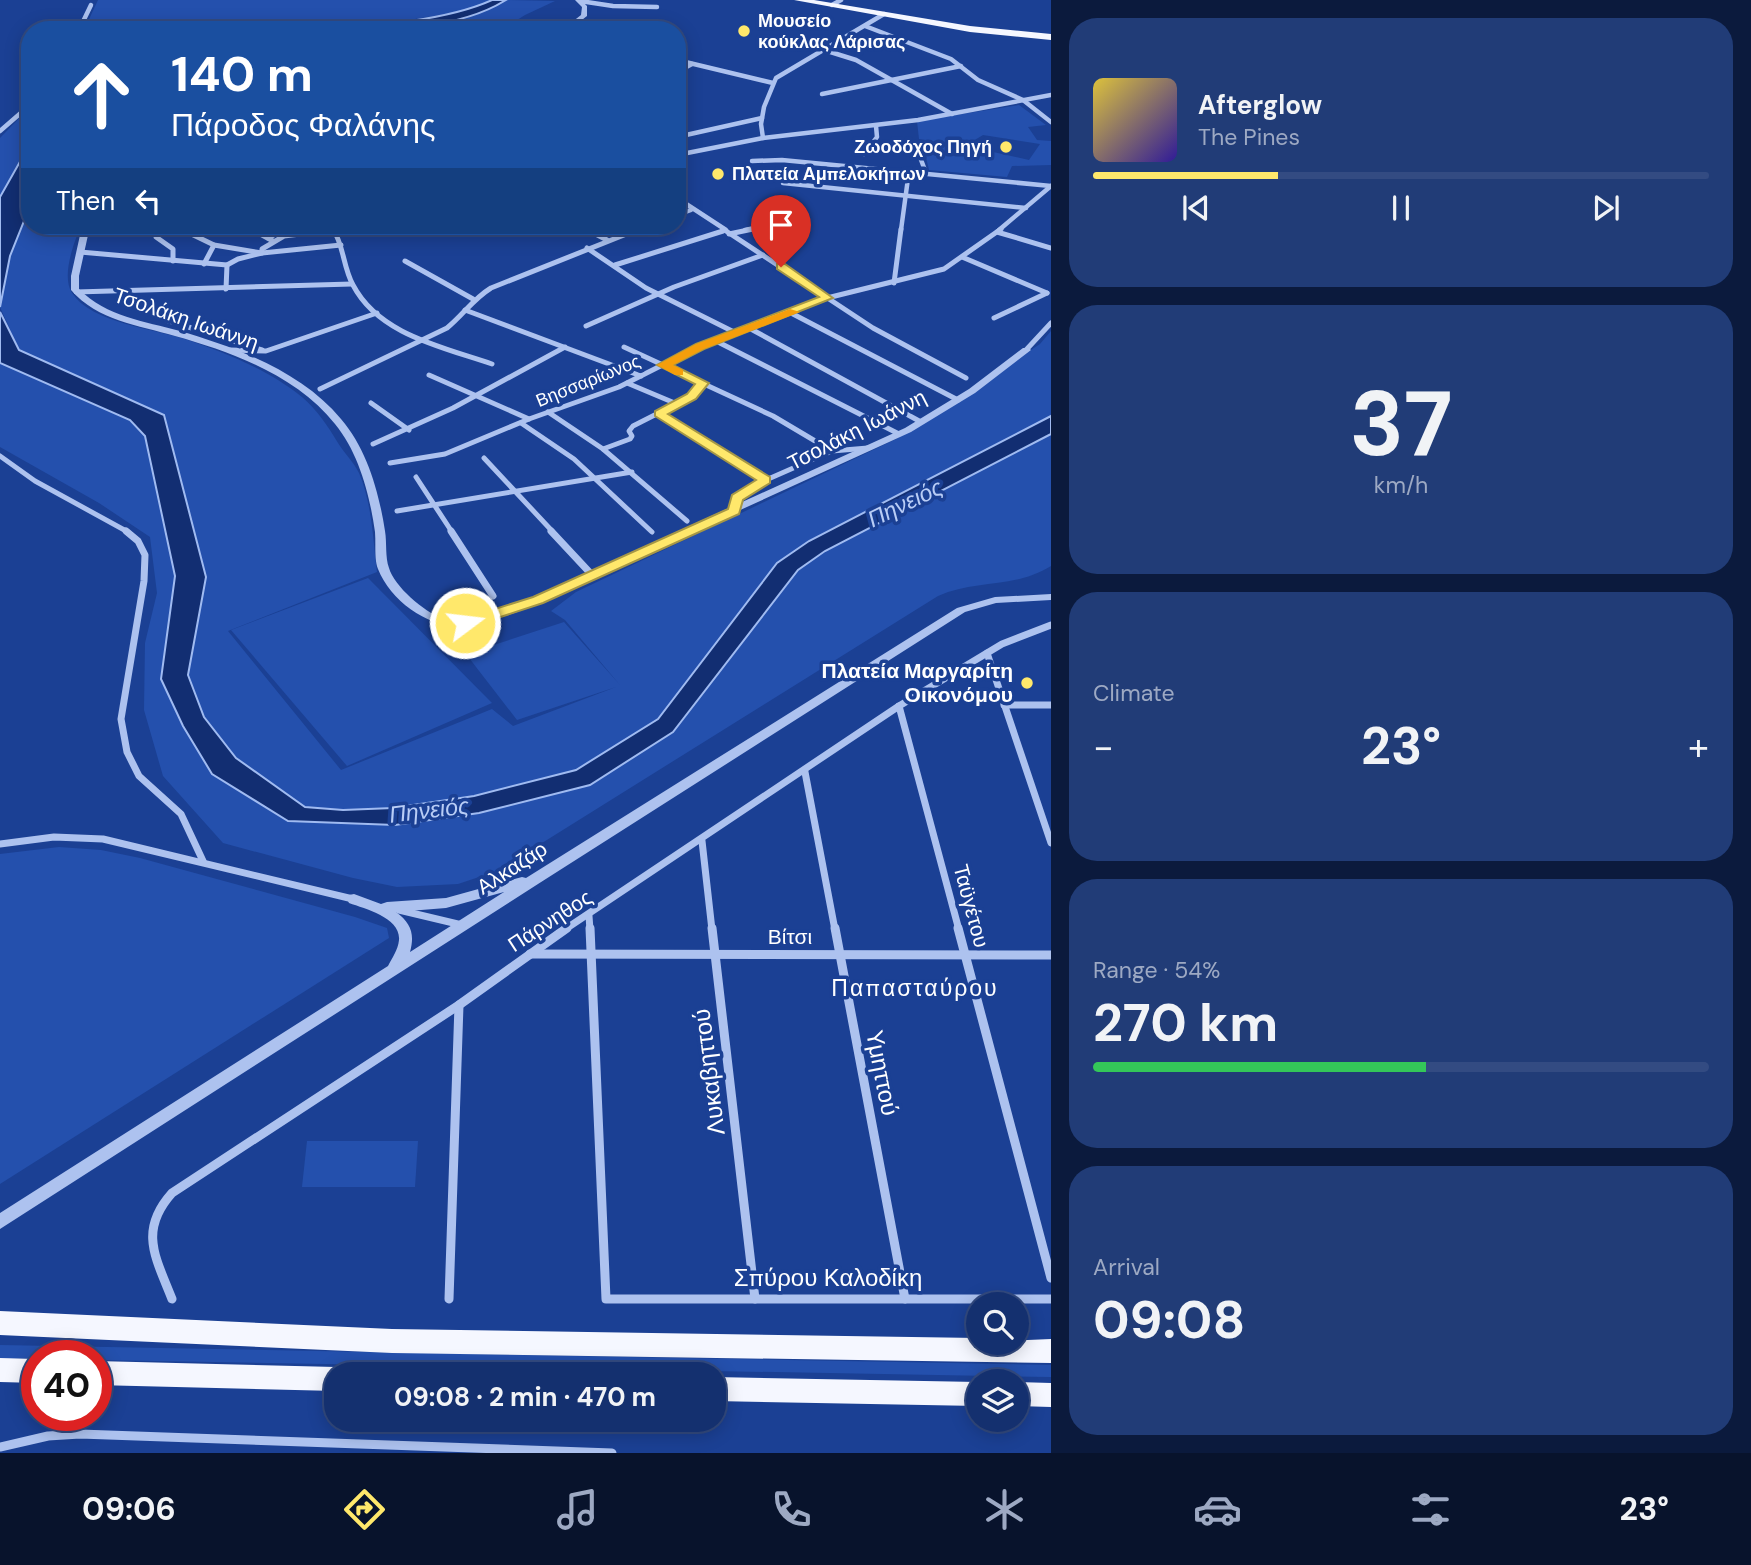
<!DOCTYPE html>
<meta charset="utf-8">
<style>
:root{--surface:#14306f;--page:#213c77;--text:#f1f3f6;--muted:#9da9c3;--line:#334b82;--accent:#ffe86b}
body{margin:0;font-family:"DM Sans",sans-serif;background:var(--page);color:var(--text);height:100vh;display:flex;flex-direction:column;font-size:26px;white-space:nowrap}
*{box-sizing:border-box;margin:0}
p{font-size:23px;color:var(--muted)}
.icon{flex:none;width:38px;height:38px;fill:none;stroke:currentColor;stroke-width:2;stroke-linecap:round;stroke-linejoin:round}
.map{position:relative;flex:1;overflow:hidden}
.panel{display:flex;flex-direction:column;gap:18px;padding:18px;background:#0b1a3d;width:700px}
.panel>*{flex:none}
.hud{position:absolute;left:21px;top:21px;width:665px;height:214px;border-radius:28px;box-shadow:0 4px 18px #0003,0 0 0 2px var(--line);background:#1a4fa0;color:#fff;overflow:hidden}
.controls{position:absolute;left:966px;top:1292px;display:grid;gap:14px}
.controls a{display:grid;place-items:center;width:63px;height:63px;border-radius:50%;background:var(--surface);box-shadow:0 4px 18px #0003,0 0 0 2px var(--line);font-size:35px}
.speed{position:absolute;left:21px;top:1340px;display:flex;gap:14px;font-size:35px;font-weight:700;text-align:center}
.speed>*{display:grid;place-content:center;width:91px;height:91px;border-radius:50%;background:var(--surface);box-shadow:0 4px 18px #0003,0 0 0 2px var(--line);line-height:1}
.speed .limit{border:10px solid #d22;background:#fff;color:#111}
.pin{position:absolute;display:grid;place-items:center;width:60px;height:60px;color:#fff;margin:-72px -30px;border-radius:50% 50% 50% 0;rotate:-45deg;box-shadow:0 0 7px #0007}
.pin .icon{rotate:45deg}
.me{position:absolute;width:77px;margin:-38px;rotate:75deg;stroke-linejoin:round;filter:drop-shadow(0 0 5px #0008)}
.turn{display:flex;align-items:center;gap:24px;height:147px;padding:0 35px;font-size:32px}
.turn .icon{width:91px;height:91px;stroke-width:2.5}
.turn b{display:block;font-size:49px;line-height:60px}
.then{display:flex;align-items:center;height:66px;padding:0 35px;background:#0003;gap:14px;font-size:26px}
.big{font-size:52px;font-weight:700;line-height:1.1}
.panel .tile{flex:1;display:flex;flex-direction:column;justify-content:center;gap:10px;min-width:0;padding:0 24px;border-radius:28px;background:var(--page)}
.panel .dial{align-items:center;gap:0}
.dial b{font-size:91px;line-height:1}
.song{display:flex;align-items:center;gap:21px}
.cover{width:84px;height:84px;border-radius:10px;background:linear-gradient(135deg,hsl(50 70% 55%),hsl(250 70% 35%))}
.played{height:7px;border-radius:4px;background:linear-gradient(90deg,var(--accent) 30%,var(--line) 30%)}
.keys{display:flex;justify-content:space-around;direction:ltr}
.heat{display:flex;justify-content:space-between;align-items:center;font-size:38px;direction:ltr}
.charge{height:10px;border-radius:5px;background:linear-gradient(90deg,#34c759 54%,var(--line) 0)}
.trip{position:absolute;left:324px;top:1362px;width:402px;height:70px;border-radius:28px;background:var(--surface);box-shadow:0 4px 18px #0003,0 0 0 2px var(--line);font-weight:700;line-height:70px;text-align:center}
.tab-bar{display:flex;height:112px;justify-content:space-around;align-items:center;background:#08132c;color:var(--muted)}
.tab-bar .icon{width:49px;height:49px}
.tab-bar .active{color:var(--accent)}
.tab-bar b{font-size:32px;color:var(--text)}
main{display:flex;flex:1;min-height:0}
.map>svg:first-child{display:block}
.green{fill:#2450ad;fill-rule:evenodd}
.water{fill:#122e72;stroke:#a0bbf1;stroke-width:2}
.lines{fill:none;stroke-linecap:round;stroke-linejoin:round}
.minor-far3{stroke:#adc2ef;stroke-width:4.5}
.minor-far2{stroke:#adc2ef;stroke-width:5}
.minor-far1{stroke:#adc2ef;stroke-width:7}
.minor{stroke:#adc2ef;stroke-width:9}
.tertiary{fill:#adc2ef;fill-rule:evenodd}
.primary{fill:#f5f7ff;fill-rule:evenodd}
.route{fill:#ffe86b;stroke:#a69746;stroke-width:2}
.slow{fill:#f59e0b}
.poi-dot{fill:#ffe86b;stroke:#1b4094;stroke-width:2.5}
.labels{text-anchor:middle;stroke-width:7;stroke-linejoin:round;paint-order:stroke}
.far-poi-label{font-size:18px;font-weight:bold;fill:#fff;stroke:#1b4094;text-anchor:start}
.far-street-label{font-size:18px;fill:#fff;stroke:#1b4094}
.street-label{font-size:21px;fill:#fff;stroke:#1b4094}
.poi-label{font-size:21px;font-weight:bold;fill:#fff;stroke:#1b4094;text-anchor:end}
.water-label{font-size:23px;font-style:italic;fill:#b9cdf6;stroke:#1b4094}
.neighbourhood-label{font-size:23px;letter-spacing:2px;fill:#fff;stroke:#1b4094}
.near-street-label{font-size:24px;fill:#fff;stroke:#1b4094}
</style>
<main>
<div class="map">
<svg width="1051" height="1453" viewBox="0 0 1051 1453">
<rect width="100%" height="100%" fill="#1b4094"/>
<g class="green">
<path d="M98 0H492C468 11 440 15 415 19 306 37 194 30 84 30Z"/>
<path d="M506 0 555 1 525 15 501 30H395C431 23 474 20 506 0Z"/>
<path d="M1019 105 1046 125 1028 127 1037 140 1051 141V165L1012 166 1007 177 929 170 922 140 919 139 917 121ZM983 135 1040 144 1029 160 975 148 973 141Z"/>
<polygon points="30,107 30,144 0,197 0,138"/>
<path d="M30 206V226H81C74 242 61 276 72 293 91 323 156 329 188 340 227 353 270 371 302 397 317 410 328 426 338 443 345 454 353 461 359 473 372 503 373 540 377 572L228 631 341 770 492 709 513 726 616 687 517 720 466 654 564 622 620 685 565 620 551 611 576 592 896 439 1040 344 1051 331V416L809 541 777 563 658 719 576 770 474 796 393 808 343 810 305 807 236 758 204 717 188 675 206 577 164 415 19 350 0 307 10 256Z"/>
<path d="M0 363 130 420 145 436 175 576 161 680 183 726 212 774 289 821 395 825 479 813 673 732 798 570 825 551 1051 434V566C1014 589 976 579 938 596L497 871 458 884 397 887 353 878 223 843 163 776 144 710 145 643 157 593 150 537 99 503 0 447Z"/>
<polygon points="368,578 492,703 347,766 231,630"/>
<polygon points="59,847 101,850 140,858 355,917 387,928 389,938 0,1184 0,854"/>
<polygon points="307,1141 418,1141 415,1187 302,1187"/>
<polygon points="0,1345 1051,1365 1051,1377 96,1360 96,1356 0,1359"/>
</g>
<g class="water">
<path d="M492 0H506C455 32 378 30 320 30 371 26 446 21 492 0Z"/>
<polygon points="30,144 30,206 10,256 0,307 0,197"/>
<polygon points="0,312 19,350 164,415 206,577 188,675 204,717 236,758 305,807 343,810 393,808 474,796 576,770 658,719 777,563 809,541 1051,416 1051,434 825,551 798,570 673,732 590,785 479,813 395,825 288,821 212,774 183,726 161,679 175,576 145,436 130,420 0,363"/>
</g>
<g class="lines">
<g class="minor-far3">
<polyline points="580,1 613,6 657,7"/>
<polyline points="832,5 841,0"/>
<polyline points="865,26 951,59 978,80 1023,100 1051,122"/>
<polyline points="79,30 91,5"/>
<polyline points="824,50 856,60 952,114"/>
<polyline points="677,60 773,83"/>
<polyline points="677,72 692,64"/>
<polyline points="822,94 961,66"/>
<polyline points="0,131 30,105"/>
<polyline points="677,137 762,118"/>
<polyline points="763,138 761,124 764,107 776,78 884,14"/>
<polyline points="917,149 926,173"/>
<polyline points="864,154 877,137 876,126"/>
<polyline points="677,155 763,138 918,120 1051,95"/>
<polyline points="752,161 782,160 1051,186"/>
<polyline points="783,183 1026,208"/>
<polyline points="677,198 726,230"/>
<polyline points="677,215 691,210"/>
<polyline points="156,226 156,230"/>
<polyline points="176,226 185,230"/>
<polyline points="246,226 254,230"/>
<polyline points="331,226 334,230"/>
<polyline points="581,226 589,230"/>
<polyline points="282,230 290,226"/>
<polyline points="327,230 361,226"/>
<polyline points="635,230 646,226"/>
<polyline points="745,230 773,224"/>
<polyline points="901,230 909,171"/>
<polyline points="999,230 1051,186"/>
</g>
<g class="minor-far2">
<polyline points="156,229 156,237 173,249 173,261"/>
<polyline points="181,229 214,245 262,253 341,245"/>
<polyline points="251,229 273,241"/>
<path d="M333 229C344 246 343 267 353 285 379 335 443 347 492 364"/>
<polyline points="586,229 607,240"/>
<polyline points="723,229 873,328 966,378"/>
<polyline points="997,232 1051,248"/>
<polyline points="729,234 753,229"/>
<polyline points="268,238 285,229"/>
<polyline points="587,248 646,288 736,333"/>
<polyline points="80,252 227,265 238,259 262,253 262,249 284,236 341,229"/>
<polyline points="962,257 1047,293"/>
<polyline points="405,261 473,299"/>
<polyline points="204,264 214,245"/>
<polyline points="615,265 723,231"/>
<polyline points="894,283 901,229"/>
<polyline points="226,289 227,265"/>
<polyline points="76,292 352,284"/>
<polyline points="465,310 641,376"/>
<polyline points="791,313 958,400"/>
<polyline points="994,318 1047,293"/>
<polyline points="166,320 262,350"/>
<polyline points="586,326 674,287 763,255"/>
<polyline points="749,328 921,422"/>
<polyline points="716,341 899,434"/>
<polyline points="624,347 773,416 832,451"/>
<polyline points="230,350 266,351 377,313"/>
<polyline points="1026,350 1051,323"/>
<polyline points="429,375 529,419"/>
<polyline points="627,383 677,404"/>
<path d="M320 389 447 328C463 315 473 299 491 288L639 229"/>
<polyline points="371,403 409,430"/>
<polyline points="548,412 603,449 687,521"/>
<polyline points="659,414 766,480 737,498 734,511"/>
<polyline points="521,423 574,459 652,532"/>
<polyline points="373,444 453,408 565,347"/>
<polyline points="603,449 630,439 632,436 629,431 633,426 692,396 702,383"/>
<polyline points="0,456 35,481 128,532"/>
<polyline points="484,458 553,532"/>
<polyline points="390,463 445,454 529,419 619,387 700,346 827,298 944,269 1001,229"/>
<polyline points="416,477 452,532"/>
<polyline points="766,480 832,451 868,448"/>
<polyline points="397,511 632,472"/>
</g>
<g class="minor-far1">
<polyline points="126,531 138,541 145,555 144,581 121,719 127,752 139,776 181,814 203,861"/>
<polyline points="451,531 493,596"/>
<polyline points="551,531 593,576"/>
<polyline points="987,653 1051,843"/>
<polyline points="1004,705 1051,705"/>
<polyline points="899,706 959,930"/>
<polyline points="805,772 835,930"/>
<polyline points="702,841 712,930"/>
<polyline points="0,844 54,837 103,839 357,900"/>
<polyline points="399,910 462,925"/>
<polyline points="589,916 590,930"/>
<polyline points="564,930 899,706 1002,644 1051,625"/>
</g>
<g class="minor">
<polyline points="590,928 606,1299 1051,1299"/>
<polyline points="712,928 755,1299"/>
<polyline points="835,928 905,1299"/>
<polyline points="958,928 1051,1278"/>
<polyline points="530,954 1051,955"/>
<path d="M172 1299C156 1258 138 1231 172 1193L459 1005 567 928"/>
<polyline points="449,1299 459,1005"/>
<polyline points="0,1447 48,1436 80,1434 612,1453"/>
</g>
<g class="tertiary">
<polygon points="575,0 581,0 587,6 587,16 569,30 562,30 581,15 582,7"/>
<path d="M82 226H90L79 276V289C107 317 144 321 180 331 238 348 302 372 341 419 367 449 379 492 385 531 387 543 385 557 389 568 394 586 424 612 442 618 447 619 457 619 463 619 478 619 495 611 509 608L905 428 969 389 1023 348H1029L1031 350 975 393 911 432 517 612C501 617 483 624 466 626 431 630 391 602 378 569 374 559 376 544 375 532 370 496 359 453 335 424 297 376 232 352 175 336 138 325 98 321 71 290V276Z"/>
<path d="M1051 594V600L996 603 965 612 538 884 0 1229V1213L388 966C392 958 398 950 399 940 401 918 366 909 349 903L347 899 349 895 354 894 381 904 387 902 446 898 522 877 526 878 957 608 995 597ZM504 892 410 952C415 934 411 923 396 912L446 908Z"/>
</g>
<g class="primary">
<polygon points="794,0 814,0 970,26 1051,34 1051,40 970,32"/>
<polygon points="0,1311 392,1329 978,1338 978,1342 1051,1339 1051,1363 392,1353 0,1335"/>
<polygon points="0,1358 37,1359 37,1383 0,1382"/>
<polygon points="96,1361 336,1367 346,1374 336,1374 336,1391 96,1385"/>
<polygon points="714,1377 978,1382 978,1406 714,1401"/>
<polygon points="1017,1382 1051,1383 1051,1407 1017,1406"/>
</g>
</g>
<polygon class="route" points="777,264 785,264 833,298 704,349 673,365 709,383 696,399 668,414 770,477 770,483 743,500 739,514 543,603 470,627 460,627 458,623 460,620 533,597 728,509 732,495 756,480 655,416 655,411 687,394 695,384 657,365 696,344 819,297 777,269"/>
<polygon class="slow" points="790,309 800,312 704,349 673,365 683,370 683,375 675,375 657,365 696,344"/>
<g class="poi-dot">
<circle cx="744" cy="31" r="7"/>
<circle cx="1006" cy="147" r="7"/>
<circle cx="718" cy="174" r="7"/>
<circle cx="1027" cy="683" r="7"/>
</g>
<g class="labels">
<g class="far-poi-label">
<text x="758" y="27">Μουσείο<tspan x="758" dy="21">κούκλας Λάρισας</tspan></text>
<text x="992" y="153" text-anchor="end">Ζωοδόχος Πηγή</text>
<text x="732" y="180">Πλατεία Αμπελοκήπων</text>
</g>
<g class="far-street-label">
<text transform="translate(588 381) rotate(-22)" y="6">Βησσαρίωνος</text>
</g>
<g class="street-label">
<text transform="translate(186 319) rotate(19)" y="7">Τσολάκη Ιωάννη</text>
<text transform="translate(857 430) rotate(-27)" y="7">Τσολάκη Ιωάννη</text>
<text transform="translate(512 868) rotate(-33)" y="7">Αλκαζάρ</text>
<text transform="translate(971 906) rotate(75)" y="7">Ταϋγέτου</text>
<text transform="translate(550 921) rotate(-33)" y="7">Πάρνηθος</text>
<text x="790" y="944">Βίτσι</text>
</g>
<g class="poi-label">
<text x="1013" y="678">Πλατεία Μαργαρίτη<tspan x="1013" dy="24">Οικονόμου</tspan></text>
</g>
<g class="water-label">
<text transform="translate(905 503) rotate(-26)" y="8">Πηνειός</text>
<text transform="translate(429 810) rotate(-7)" y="8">Πηνειός</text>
</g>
<g class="neighbourhood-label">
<text x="915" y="996">Παπασταύρου</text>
</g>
<g class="near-street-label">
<text transform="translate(709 1072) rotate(-97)" y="8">Λυκαβηττού</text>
<text transform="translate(882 1073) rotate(79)" y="8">Υμηττού</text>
<text x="828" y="1286">Σπύρου Καλοδίκη</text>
</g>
</g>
</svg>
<div class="controls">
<a><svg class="icon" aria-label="search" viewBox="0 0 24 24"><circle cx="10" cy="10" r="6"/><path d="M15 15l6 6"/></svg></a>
<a><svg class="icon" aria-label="layers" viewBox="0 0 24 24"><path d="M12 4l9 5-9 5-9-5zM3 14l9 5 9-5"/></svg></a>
</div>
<div class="speed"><div class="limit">40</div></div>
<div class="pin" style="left:781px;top:267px;background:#d93025"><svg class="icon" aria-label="arrive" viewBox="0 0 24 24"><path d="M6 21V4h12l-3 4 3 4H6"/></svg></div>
<svg class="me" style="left:465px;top:623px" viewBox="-20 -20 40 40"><circle r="17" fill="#ffe86b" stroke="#fff" stroke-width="3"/><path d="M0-11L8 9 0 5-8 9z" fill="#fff"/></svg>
<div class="trip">09:08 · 2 min · 470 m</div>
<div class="hud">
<div class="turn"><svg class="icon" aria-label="ahead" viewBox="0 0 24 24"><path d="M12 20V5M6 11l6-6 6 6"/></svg><div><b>140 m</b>Πάροδος Φαλάνης</div></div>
<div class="then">Then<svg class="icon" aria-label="left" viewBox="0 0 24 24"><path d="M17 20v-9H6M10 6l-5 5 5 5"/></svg></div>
</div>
</div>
<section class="panel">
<div class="tile">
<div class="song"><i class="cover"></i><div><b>Afterglow</b><p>The Pines</p></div></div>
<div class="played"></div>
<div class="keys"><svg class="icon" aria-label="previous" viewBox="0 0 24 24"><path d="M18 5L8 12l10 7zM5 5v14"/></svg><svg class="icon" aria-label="pause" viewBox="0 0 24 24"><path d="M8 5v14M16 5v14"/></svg><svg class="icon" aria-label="next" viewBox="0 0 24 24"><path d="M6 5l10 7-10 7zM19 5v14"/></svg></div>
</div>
<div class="tile dial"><b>37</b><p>km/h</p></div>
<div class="tile"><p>Climate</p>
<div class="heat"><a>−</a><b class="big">23°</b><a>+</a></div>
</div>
<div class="tile"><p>Range · 54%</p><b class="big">270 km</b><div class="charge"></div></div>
<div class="tile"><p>Arrival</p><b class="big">09:08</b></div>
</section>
</main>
<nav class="tab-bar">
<b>09:06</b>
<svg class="icon active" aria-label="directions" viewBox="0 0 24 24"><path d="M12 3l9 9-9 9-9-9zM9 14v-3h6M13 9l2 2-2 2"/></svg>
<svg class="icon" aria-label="music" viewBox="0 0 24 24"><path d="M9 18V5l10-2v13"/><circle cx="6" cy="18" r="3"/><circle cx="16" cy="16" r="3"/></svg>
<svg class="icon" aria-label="phone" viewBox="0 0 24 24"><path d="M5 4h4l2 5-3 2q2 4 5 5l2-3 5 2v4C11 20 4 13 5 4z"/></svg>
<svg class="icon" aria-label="climate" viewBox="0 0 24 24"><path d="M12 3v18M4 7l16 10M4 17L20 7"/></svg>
<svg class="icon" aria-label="car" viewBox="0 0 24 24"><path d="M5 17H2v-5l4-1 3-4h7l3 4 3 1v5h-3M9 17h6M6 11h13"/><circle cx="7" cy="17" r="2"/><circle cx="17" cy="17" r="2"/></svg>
<svg class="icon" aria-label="filters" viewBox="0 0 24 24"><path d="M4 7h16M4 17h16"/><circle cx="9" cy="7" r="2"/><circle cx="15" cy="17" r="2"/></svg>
<b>23°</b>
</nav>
